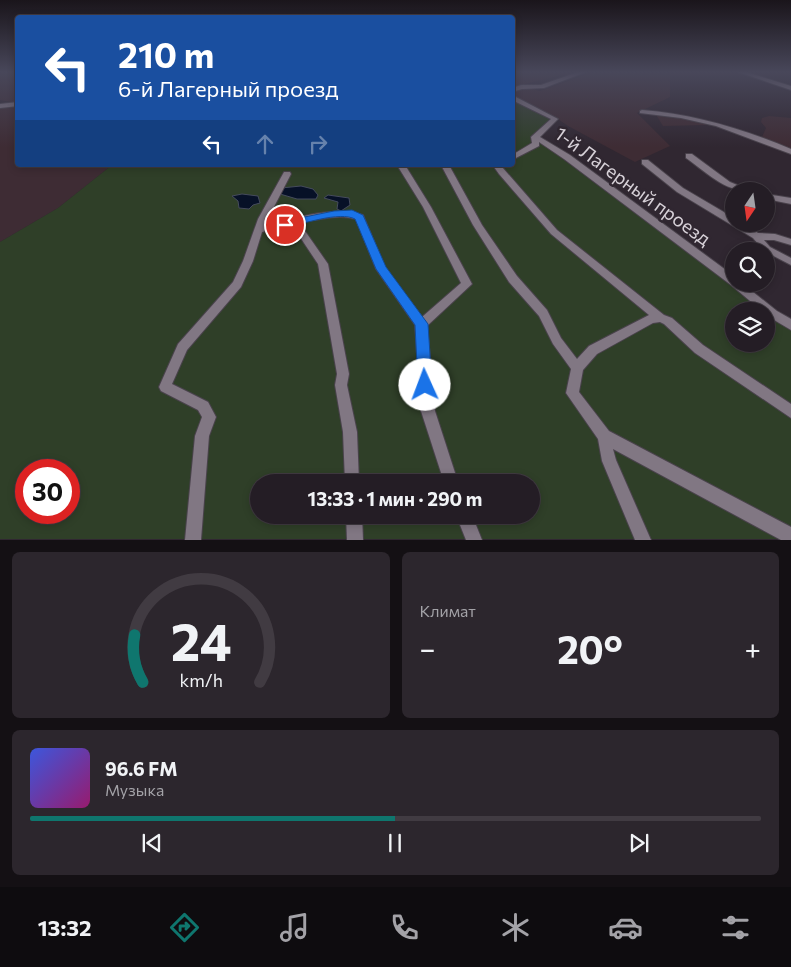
<!DOCTYPE html>
<html lang="ru">
<meta charset="utf-8">
<style>
:root{--surface:#241d25;--page:#2c262d;--text:#f1f3f6;--muted:#a3a2a7;--line:#413b42;--accent:#0f766e}
body{margin:0;font-family:Commissioner,sans-serif;background:var(--page);color:var(--text);height:100vh;display:flex;flex-direction:column;font-size:19px;white-space:nowrap}
*{box-sizing:border-box;margin:0}
p{font-size:16px;color:var(--muted)}
.icon{flex:none;width:28px;height:28px;fill:none;stroke:currentColor;stroke-width:2;stroke-linecap:round;stroke-linejoin:round}
.map{position:relative;height:540px;overflow:hidden}
.sheet{display:flex;flex-direction:column;gap:12px;padding:12px;background:#141014;flex:1}
.sheet>*{flex:none}
.guide{position:absolute;left:15px;top:15px;width:500px;height:152px;border-radius:5px;box-shadow:0 2px 8px #0003,0 0 0 1px var(--line);background:#1a4fa0;color:#fff;overflow:hidden}
.needle{width:32px;rotate:193deg}
.buttons{position:absolute;left:725px;top:182px;display:grid;gap:10px}
.buttons a{display:grid;place-items:center;width:50px;height:50px;border-radius:50%;background:var(--surface);box-shadow:0 2px 8px #0003,0 0 0 1px var(--line);font-size:25px}
.speed{position:absolute;left:15px;top:459px;display:flex;gap:10px;font-size:25px;font-weight:700;text-align:center}
.speed>*{display:grid;place-content:center;width:65px;height:65px;border-radius:50%;background:var(--surface);box-shadow:0 2px 8px #0003,0 0 0 1px var(--line);line-height:1}
.speed .limit{border:8px solid #d22;background:#fff;color:#111}
.pin{position:absolute;display:grid;place-items:center;width:42px;height:42px;color:#fff;margin:-21px;border:2px solid #fff;border-radius:50%;box-shadow:0 1px 5px #0007}
.me{position:absolute;width:55px;margin:-28px;rotate:358deg;stroke-linejoin:round;filter:drop-shadow(0 0 4px #0008)}
.turn{display:flex;align-items:center;gap:18px;height:105px;padding:0 20px;font-size:22px}
.turn .icon{width:65px;height:65px;stroke-width:2.5}
.turn b{display:block;font-size:35px;line-height:42px}
.lanes{display:flex;align-items:center;height:48px;padding:0 20px;background:#0003;justify-content:center;gap:25px;direction:ltr}
.lanes .off{opacity:.35}
.big{font-size:38px;font-weight:700;line-height:1.1}
.sheet .tile{flex:1;display:flex;flex-direction:column;justify-content:center;gap:8px;min-width:0;padding:0 18px;border-radius:8px;background:var(--page)}
.sheet .dial{align-items:center;gap:0}
.dial svg{height:130px;overflow:visible;fill:none;stroke:var(--line);stroke-width:7;stroke-linecap:round;text-anchor:middle}
.dial text{fill:var(--text);stroke:none}
.song{display:flex;align-items:center;gap:15px}
.cover{width:60px;height:60px;border-radius:8px;background:linear-gradient(135deg,hsl(230 70% 55%),hsl(320 70% 35%))}
.played{height:5px;border-radius:2px;background:linear-gradient(90deg,var(--accent) 50%,var(--line) 50%)}
.keys{display:flex;justify-content:space-around;direction:ltr}
.heat{display:flex;justify-content:space-between;align-items:center;font-size:28px;direction:ltr}
.sheet .tiles{flex:1;display:grid;gap:12px;grid-template-columns:1fr 1fr}
.tile:last-child{grid-column:span 2}
.trip{position:absolute;left:250px;top:474px;width:290px;height:50px;border-radius:25px;background:var(--surface);box-shadow:0 2px 8px #0003,0 0 0 1px var(--line);font-weight:700;line-height:50px;text-align:center}
.dock{display:flex;height:80px;justify-content:space-around;align-items:center;background:#0e0c0f;color:var(--muted)}
.dock .icon{width:35px;height:35px}
.dock .selected{color:var(--accent)}
.dock b{font-size:22px;color:var(--text)}
.map>svg:first-child{display:block}
.industrial{fill:#3e2c34}
.green{fill:#2f3f28;fill-rule:evenodd}
.water{fill:#071127;stroke:#454b5c}
.lines{fill:none;stroke-linecap:round;stroke-linejoin:round}
.minor-casing{stroke:#49424b;stroke-width:2}
.minor{fill:#817783;fill-rule:evenodd}
.route{fill:#1a73e8;stroke:#114b97}
.labels{text-anchor:middle;stroke-width:5;stroke-linejoin:round;paint-order:stroke}
.street-label{font-size:19px;fill:#d7d1d8;stroke:#302731}
</style>
<div class="map">
<svg width="791" height="540" viewBox="0 0 791 540">
<rect width="100%" height="100%" fill="#302731"/>
<g class="industrial">
<polygon points="0,72 17,72 17,103 0,100"/>
<polygon points="512,72 573,72 525,84 524,87 540,91 593,72 670,72 670,97 637,113 670,146 635,162 568,126 555,117 513,96"/>
<polygon points="17,105 18,165 112,165 58,208 0,242 0,108"/>
<polygon points="655,113 703,123 706,125 663,126"/>
<polygon points="769,116 791,118 791,151 762,137 766,128 761,122 762,118"/>
</g>
<path class="green" d="M513 101 557 121 532 136 776 319 791 327V539H0V242L58 208 112 165H512ZM734 311H766V344H734ZM26 470H69V512H26ZM259 482H531V515H259Z"/>
<g class="water">
<polygon points="301,186 313,189 318,195 316,199 297,199 280,194 281,188"/>
<polygon points="242,194 258,196 260,203 253,205 249,209 239,208 238,201 232,196"/>
<polygon points="328,195 349,198 350,205 341,211 337,209 338,202 324,198"/>
</g>
<g class="lines">
<g class="minor-casing">
<g id="minor">
<polygon points="578,72 586,72 544,88 522,89 512,92 512,88 521,85 541,85"/>
<polygon points="738,72 746,72 791,86 791,90"/>
<polygon points="512,95 558,119 540,137 570,155 734,276 734,284 743,284 777,311 791,319 791,330 769,317 766,315 766,311 762,311 731,285 564,159 539,142 539,146 512,160 512,155 532,143 531,137 551,119 512,100"/>
<polygon points="18,102 18,106 0,108 0,104"/>
<path d="M642 110C694 114 743 129 791 149V154L716 126 681 118 640 113V111Z"/>
<path d="M686 154H692L730 182 752 191C726 193 706 172 686 158Z"/>
<polygon points="642,160 648,160 683,188 734,218 734,224 743,224 758,233 775,234 791,239 791,245 774,240 764,240 770,247 791,258 791,265 764,251 753,238 677,192 642,164"/>
<path d="M397 165H405L431 207 472 284 427 326 435 411 458 482H444L421 411 415 325 376 269 356 219C339 214 320 219 303 222L305 231 328 264 349 374 347 385 357 432 359 482H345L343 432 335 385 337 374 318 264 296 231 294 224 262 232 253 261 241 287 187 350 172 384 208 402 216 417 209 436 201 540H185L195 436 202 417 198 410 161 391 159 387 178 344 233 282 243 261 258 219 284 172H290L291 174 264 226C296 218 330 206 363 215L385 268 422 317 461 283 423 207Z"/>
<polygon points="441,165 449,165 482,225 517,276 547,310 561,338 577,359 589,346 649,315 551,234 499,174 494,167 496,165 505,165 502,167 557,230 664,315 672,318 703,345 791,404 791,418 695,353 664,324 660,322 653,323 597,354 583,370 579,392 609,431 791,527 791,540 781,540 613,449 616,460 651,540 635,540 602,461 598,439 566,393 571,369 553,344 539,316 509,282 473,225"/>
<polygon points="766,194 791,198 791,204 766,199"/>
<polygon points="346,515 362,515 363,540 347,540"/>
<polygon points="456,515 472,515 482,540 466,540"/>
</g>
</g>
<use href="#minor" class="minor"/>
</g>
<linearGradient id="sky" x2="0" y2="1"><stop stop-color="#1a151b"/><stop offset="0.49" stop-color="#48475a"/><stop offset="1" stop-color="#48475a" stop-opacity="0"/></linearGradient>
<rect width="791" height="147" fill="url(#sky)"/>
<path class="route" d="M352 210 363 215 386 267 428 324 432 385 430 390 425 392 420 390 418 385 415 325 376 269 355 219C340 211 302 224 285 228L280 225 285 221 334 211Z"/>
<g class="labels">
<g class="street-label">
<text transform="translate(633 186) rotate(36)" y="7">1-й Лагерный проезд</text>
</g>
</g>
</svg>
<div class="buttons">
<a><svg class="needle" viewBox="-14 -14 28 28"><path d="M0-13l5 13h-10z" fill="#e53935"/><path d="M0 13l5-13h-10z" fill="#a3a2a7"/></svg></a>
<a><svg class="icon" aria-label="search" viewBox="0 0 24 24"><circle cx="10" cy="10" r="6"/><path d="M15 15l6 6"/></svg></a>
<a><svg class="icon" aria-label="layers" viewBox="0 0 24 24"><path d="M12 4l9 5-9 5-9-5zM3 14l9 5 9-5"/></svg></a>
</div>
<div class="speed"><div class="limit">30</div></div>
<div class="pin" style="left:285px;top:225px;background:#d93025"><svg class="icon" aria-label="arrive" viewBox="0 0 24 24"><path d="M6 21V4h12l-3 4 3 4H6"/></svg></div>
<svg class="me" style="left:425px;top:385px" viewBox="-20 -20 40 40"><circle r="19" fill="#fff"/><path d="M0-13L10 11 0 6-10 11z" fill="#1a73e8"/></svg>
<div class="trip">13:33 · 1 мин · 290 m</div>
<div class="guide">
<div class="turn"><svg class="icon" aria-label="left" viewBox="0 0 24 24"><path d="M17 20v-9H6M10 6l-5 5 5 5"/></svg><div><b>210 m</b>6-й Лагерный проезд</div></div>
<div class="lanes"><svg class="icon" aria-label="left" viewBox="0 0 24 24"><path d="M17 20v-9H6M10 6l-5 5 5 5"/></svg><svg class="icon off" aria-label="ahead" viewBox="0 0 24 24"><path d="M12 20V5M6 11l6-6 6 6"/></svg><svg class="icon off" aria-label="right" viewBox="0 0 24 24"><path d="M7 20v-9h11M14 6l5 5-5 5"/></svg></div>
</div>
</div>
<section class="sheet">
<div class="tiles">
<div class="tile dial"><svg viewBox="0 0 100 80">
<path d="M14 69A42 42 0 1 1 86 69"/>
<path d="M14 69A42 42 0 0 1 9 40" stroke="#0f766e"/>
<text x="50" y="56" font-size="32" font-weight="700">24</text>
<text x="50" y="72" font-size="11">km/h</text>
</svg></div>
<div class="tile"><p>Климат</p>
<div class="heat"><a>−</a><b class="big">20°</b><a>+</a></div>
</div>
<div class="tile">
<div class="song"><i class="cover"></i><div><b>96.6 FM</b><p>Музыка</p></div></div>
<div class="played"></div>
<div class="keys"><svg class="icon" aria-label="previous" viewBox="0 0 24 24"><path d="M18 5L8 12l10 7zM5 5v14"/></svg><svg class="icon" aria-label="pause" viewBox="0 0 24 24"><path d="M8 5v14M16 5v14"/></svg><svg class="icon" aria-label="next" viewBox="0 0 24 24"><path d="M6 5l10 7-10 7zM19 5v14"/></svg></div>
</div>
</div>
</section>
<nav class="dock">
<b>13:32</b>
<svg class="icon selected" aria-label="directions" viewBox="0 0 24 24"><path d="M12 3l9 9-9 9-9-9zM9 14v-3h6M13 9l2 2-2 2"/></svg>
<svg class="icon" aria-label="music" viewBox="0 0 24 24"><path d="M9 18V5l10-2v13"/><circle cx="6" cy="18" r="3"/><circle cx="16" cy="16" r="3"/></svg>
<svg class="icon" aria-label="phone" viewBox="0 0 24 24"><path d="M5 4h4l2 5-3 2q2 4 5 5l2-3 5 2v4C11 20 4 13 5 4z"/></svg>
<svg class="icon" aria-label="climate" viewBox="0 0 24 24"><path d="M12 3v18M4 7l16 10M4 17L20 7"/></svg>
<svg class="icon" aria-label="car" viewBox="0 0 24 24"><path d="M5 17H2v-5l4-1 3-4h7l3 4 3 1v5h-3M9 17h6M6 11h13"/><circle cx="7" cy="17" r="2"/><circle cx="17" cy="17" r="2"/></svg>
<svg class="icon" aria-label="filters" viewBox="0 0 24 24"><path d="M4 7h16M4 17h16"/><circle cx="9" cy="7" r="2"/><circle cx="15" cy="17" r="2"/></svg>
</nav>
